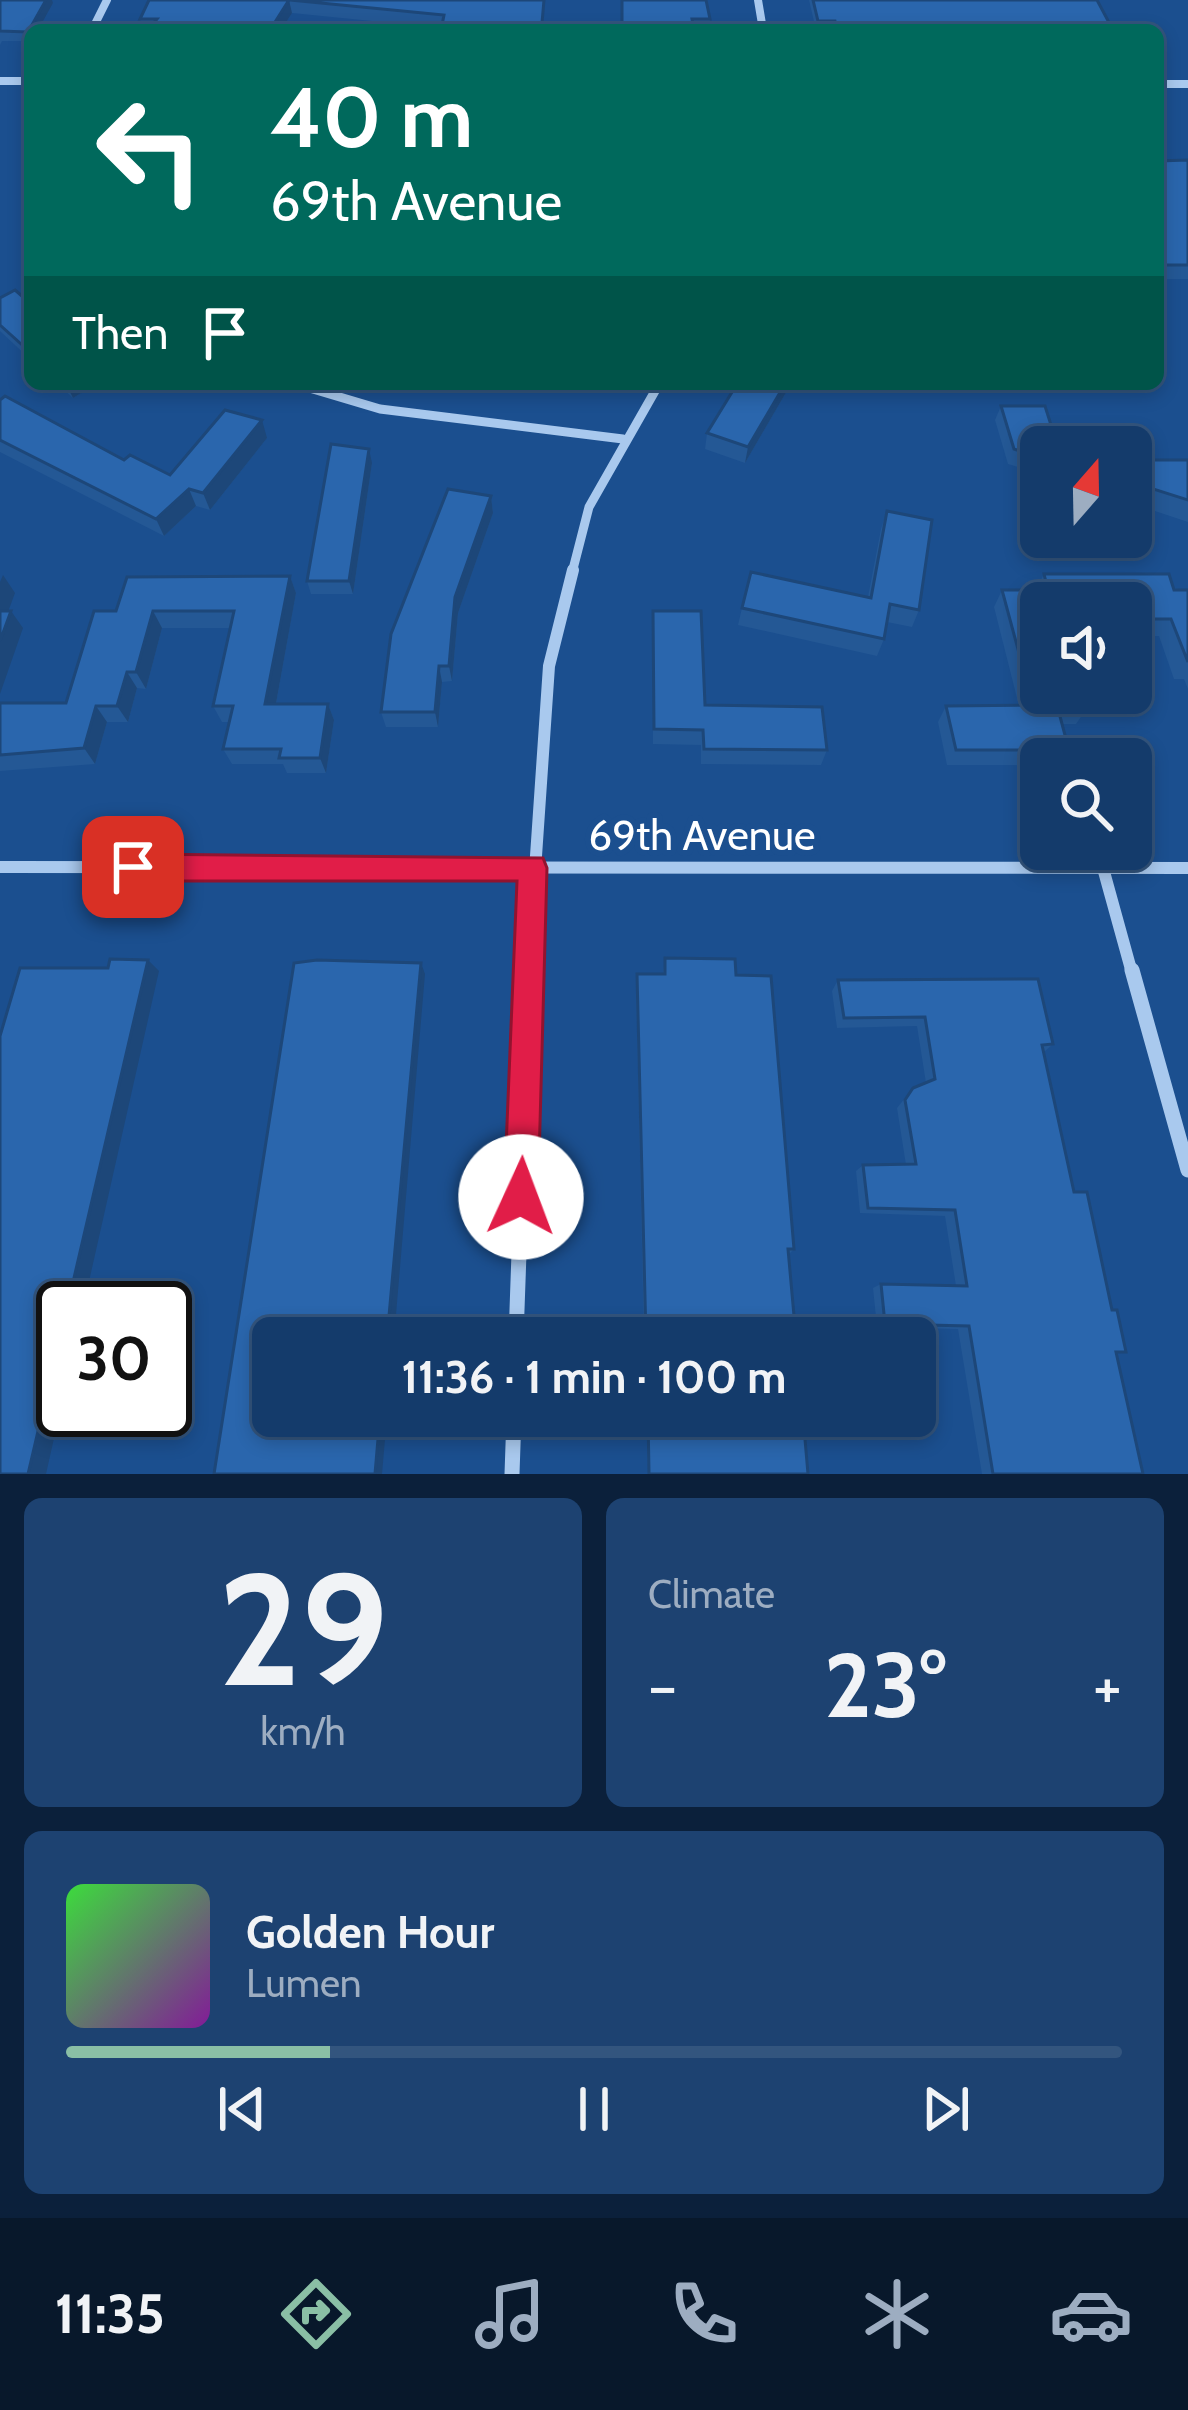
<!DOCTYPE html>
<meta charset="utf-8">
<style>
:root{--surface:#143b6b;--page:#1d4271;--text:#f1f3f6;--muted:#9dadc1;--line:#33557e;--accent:#8abfa5}
body{margin:0;font-family:Cabin,sans-serif;background:var(--page);color:var(--text);height:100vh;display:flex;flex-direction:column;font-size:45px;white-space:nowrap}
*{box-sizing:border-box;margin:0}
p{font-size:39px;color:var(--muted)}
.icon{flex:none;width:66px;height:66px;fill:none;stroke:currentColor;stroke-width:2;stroke-linecap:round;stroke-linejoin:round}
.map{position:relative;height:1474px;overflow:hidden}
.side{display:flex;flex-direction:column;gap:24px;padding:24px;background:#0b203b;flex:1}
.side>*{flex:none}
.banner{position:absolute;left:24px;top:24px;width:1140px;height:366px;border-radius:18px;box-shadow:0 6px 18px #0003,0 0 0 3px var(--line);background:#00695c;color:#fff;overflow:hidden}
.needle{width:78px;rotate:20deg}
.fabs{position:absolute;left:1020px;top:426px;display:grid;gap:24px}
.fabs a{display:grid;place-items:center;width:132px;height:132px;border-radius:18px;background:var(--surface);box-shadow:0 6px 18px #0003,0 0 0 3px var(--line);font-size:60px}
.speed{position:absolute;left:36px;top:1281px;display:flex;gap:24px;font-size:60px;font-weight:700;text-align:center}
.speed>*{display:grid;place-content:center;width:156px;height:156px;border-radius:50%;background:var(--surface);box-shadow:0 6px 18px #0003,0 0 0 3px var(--line);line-height:1}
.speed .limit{border:6px solid #111;border-radius:18px;background:#fff;color:#111}
.pin{position:absolute;display:grid;place-items:center;width:102px;height:102px;color:#fff;margin:-51px;border-radius:24px;box-shadow:0 6px 18px #0006}
.me{position:absolute;width:132px;margin:-66px;rotate:2deg;stroke-linejoin:round;filter:drop-shadow(0 0 9px #0008)}
.turn{display:flex;align-items:center;gap:42px;height:252px;padding:0 48px;font-size:54px}
.turn .icon{width:156px;height:156px;stroke-width:2.5}
.turn b{display:block;font-size:84px;line-height:102px}
.then{display:flex;align-items:center;height:114px;padding:0 48px;background:#0003;gap:24px;font-size:45px}
.big{font-size:90px;font-weight:800;line-height:1.1}
.side .widget{flex:1;display:flex;flex-direction:column;justify-content:center;gap:18px;min-width:0;padding:0 42px;border-radius:18px;background:var(--page)}
.side .dial{align-items:center;gap:0}
.dial b{font-size:156px;line-height:1}
.song{display:flex;align-items:center;gap:36px}
.cover{width:144px;height:144px;border-radius:18px;background:linear-gradient(135deg,hsl(120 70% 55%),hsl(290 70% 35%))}
.played{height:12px;border-radius:6px;background:linear-gradient(90deg,var(--accent) 25%,var(--line) 25%)}
.keys{display:flex;justify-content:space-around;direction:ltr}
.heat{display:flex;justify-content:space-between;align-items:center;font-size:66px;direction:ltr}
.side .tiles{flex:1;display:grid;gap:24px;grid-template-columns:1fr 1fr}
.widget:last-child{grid-column:span 2}
.trip{position:absolute;left:252px;top:1317px;width:684px;height:120px;border-radius:18px;background:var(--surface);box-shadow:0 6px 18px #0003,0 0 0 3px var(--line);font-weight:800;line-height:120px;text-align:center}
.dock{display:flex;height:192px;justify-content:space-around;align-items:center;background:#08182b;color:var(--muted)}
.dock .icon{width:84px;height:84px}
.dock .on{color:var(--accent)}
.dock b{font-size:54px;color:var(--text)}
.map>svg:first-child{display:block}
.lines{fill:none;stroke-linecap:round;stroke-linejoin:round}
.street-far3{stroke:#a9c9ee;stroke-width:8}
.street-far2{stroke:#a9c9ee;stroke-width:9}
.street-far1{stroke:#a9c9ee;stroke-width:12}
.street{stroke:#a9c9ee;stroke-width:15}
.wall{fill:#245895}
.shaded-wall{fill:#1d4779}
.building{fill:#2a66ad;stroke:#1d4779;stroke-width:3}
.route{fill:#e11d48;stroke:#92132f;stroke-width:3}
.labels{text-anchor:middle;stroke-width:12;stroke-linejoin:round;paint-order:stroke}
.street-label{font-size:42px;fill:#fff;stroke:#1b4f8f}
</style>
<div class="map">
<svg width="1188" height="1474" viewBox="0 0 1188 1474">
<rect width="100%" height="100%" fill="#1b4f8f"/>
<g class="lines">
<g class="street-far3">
<polyline points="758,0 763,30"/>
<polyline points="92,30 107,0"/>
<polyline points="0,81 30,81"/>
<polyline points="1158,84 1188,84"/>
</g>
<g class="street-far2">
<polyline points="296,384 380,409 623,439"/>
<polyline points="572,573 589,507 659,384"/>
</g>
<g class="street-far1">
<polyline points="0,867 1188,868"/>
<polyline points="1103,868 1132,973"/>
<polyline points="528,973 549,666 573,570"/>
</g>
<g class="street">
<polyline points="1132,970 1188,1170"/>
<polyline points="516,1338 529,970"/>
<polyline points="512,1474 514,1416"/>
</g>
</g>
<g class="wall">
<polygon points="0,0 53,3 30,30 30,41 2,41 0,45"/>
<polygon points="149,0 545,0 543,23 442,28 292,13 281,30 144,30 140,19"/>
<polygon points="621,0 710,19 709,30 622,30"/>
<polygon points="809,0 1097,0 1113,30 816,30"/>
<polygon points="1188,160 1188,279 1158,279 1158,161"/>
<polygon points="0,298 30,303 30,359 0,331"/>
<polygon points="58,384 96,384 73,398"/>
<polygon points="791,384 745,463 705,449 707,433"/>
<polygon points="0,400 124,460 170,475 267,438 210,510 196,506 164,536 0,452"/>
<polygon points="1001,406 1041,447 1041,474 1008,464 995,420"/>
<polygon points="1131,460 1188,460 1188,522 1131,503"/>
<polygon points="372,463 353,594 311,594 307,581"/>
<polygon points="491,496 493,513 458,613 452,681 442,682 438,727 386,727 381,712"/>
<polygon points="887,511 919,610 912,627 887,622 884,639 877,656 738,625 742,608 868,597 881,529"/>
<polygon points="1044,574 1188,590 1188,689 1184,679 1174,679 1159,636 1131,636 1131,603 1041,603 1087,708 1076,724 1062,724 1069,750 1062,759 1041,759 1041,765 947,765 938,722 946,706 1019,706 994,607 1002,590 1036,590"/>
<polygon points="290,576 296,593 276,704 328,704 334,720 326,773 287,773 283,764 232,764 223,749 229,722 222,722 213,706 230,628 162,628 146,689 137,688 128,722 107,722 95,764 0,771 0,703 66,703 116,611"/>
<polygon points="653,611 705,705 827,750 821,765 701,764 701,745 653,744"/>
<polygon points="665,958 736,975 794,1249 789,1254 796,1338 644,1338 636,986 637,974 663,974"/>
<polygon points="838,980 1053,1044 1044,1052 1074,1192 1126,1352 1117,1353 1143,1474 982,1474 958,1329 877,1327 873,1288 881,1284 956,1286 945,1216 860,1213 856,1171 863,1165 906,1165 897,1108 913,1088 926,1083 917,1026 837,1028 832,991"/>
<polygon points="646,1416 803,1416 808,1474 648,1474"/>
</g>
<g class="shaded-wall">
<polygon points="46,0 52,0 53,3 38,30 30,30 30,37 28,32"/>
<polygon points="289,0 292,13 281,30 270,30"/>
<polygon points="71,384 96,384 73,398 67,386"/>
<polygon points="785,384 791,384 745,463 748,447"/>
<polygon points="262,420 267,438 210,510 203,493"/>
<polygon points="369,449 372,463 353,594 349,581"/>
<polygon points="189,489 196,506 164,536 156,519"/>
<polygon points="491,496 493,513 458,613 452,681 449,666 455,597"/>
<polygon points="3,575 15,593 2,628 0,626 0,582"/>
<polygon points="290,576 296,593 273,720 265,704"/>
<polygon points="11,611 23,628 0,694 0,641"/>
<polygon points="153,611 162,628 146,689 136,672"/>
<polygon points="439,666 442,682 438,727 435,712"/>
<polygon points="127,672 137,688 128,722 117,706"/>
<polygon points="328,704 334,720 326,773 320,758"/>
<polygon points="96,706 107,722 95,764 84,748"/>
<polygon points="148,960 159,971 83,1308 67,1308"/>
<polygon points="421,963 425,974 394,1338 387,1338"/>
<polygon points="63,1324 63,1398 46,1474 28,1474"/>
<polygon points="380,1416 387,1416 382,1474 375,1474"/>
</g>
<g class="building">
<polygon points="0,0 46,0 28,32 0,31"/>
<polygon points="149,0 289,0 270,30 148,30 157,19 140,19"/>
<polygon points="290,0 544,0 542,23 620,23 620,30 441,30 444,15"/>
<polygon points="622,0 706,0 710,19 692,19 694,30 622,30"/>
<polygon points="813,0 1097,0 1113,30 837,30 835,21 818,21"/>
<polygon points="1188,160 1188,265 1158,265 1158,161"/>
<polygon points="15,290 30,303 30,352 0,325 0,298"/>
<polygon points="737,384 785,384 748,447 707,433"/>
<polygon points="5,396 124,460 130,455 170,475 225,410 262,420 203,493 189,489 156,519 0,440 0,400"/>
<polygon points="1001,406 1045,406 1058,447 1041,447 1041,458 1014,449"/>
<polygon points="331,444 369,449 349,581 307,581"/>
<polygon points="1131,460 1188,460 1188,500 1131,482"/>
<polygon points="448,489 491,496 455,597 449,666 439,666 435,712 381,712 391,634"/>
<polygon points="887,511 932,520 919,610 890,604 884,639 742,608 751,572 871,598"/>
<polygon points="1044,574 1169,574 1174,590 1188,590 1188,662 1171,619 1131,619 1131,603 1041,603 1041,693 1083,693 1087,708 1058,709 1069,750 956,750 946,706 1033,705 1002,590 1048,590"/>
<polygon points="290,576 265,704 328,704 320,758 279,758 281,749 223,749 233,706 213,706 234,611 153,611 136,672 127,672 117,706 96,706 84,748 0,755 0,703 66,703 94,611 116,611 127,577"/>
<polygon points="0,611 11,611 0,641"/>
<polygon points="653,611 701,611 705,705 822,707 827,750 704,749 703,730 654,729"/>
<polygon points="665,958 735,959 736,975 771,976 794,1249 788,1249 796,1338 646,1338 637,974 665,974"/>
<polygon points="110,959 148,960 67,1308 63,1308 63,1324 28,1474 0,1474 0,1036 20,968 108,968"/>
<polygon points="317,960 421,963 387,1338 273,1338 273,1416 380,1416 375,1474 214,1474 294,963"/>
<polygon points="1038,979 1053,1044 1042,1045 1074,1192 1087,1192 1112,1310 1117,1310 1126,1352 1116,1352 1143,1474 993,1474 969,1326 885,1324 881,1284 967,1286 955,1210 868,1208 863,1165 916,1164 905,1100 913,1088 935,1079 925,1017 844,1018 838,980"/>
<polygon points="648,1416 803,1416 808,1474 649,1474"/>
</g>
<polygon class="route" points="133,854 543,858 547,868 538,1197 533,1209 521,1214 509,1209 504,1197 517,881 133,881 119,867"/>
<g class="labels">
<g class="street-label">
<text x="702" y="850">69th Avenue</text>
</g>
</g>
</svg>
<div class="fabs">
<a><svg class="needle" viewBox="-14 -14 28 28"><path d="M0-13l5 13h-10z" fill="#e53935"/><path d="M0 13l5-13h-10z" fill="#9dadc1"/></svg></a>
<a><svg class="icon" aria-label="sound" viewBox="0 0 24 24"><path d="M4 9h4l5-4v14l-5-4H4zM17 9q2 3 0 6"/></svg></a>
<a><svg class="icon" aria-label="search" viewBox="0 0 24 24"><circle cx="10" cy="10" r="6"/><path d="M15 15l6 6"/></svg></a>
</div>
<div class="speed"><div class="limit">30</div></div>
<div class="pin" style="left:133px;top:867px;background:#d93025"><svg class="icon" aria-label="arrive" viewBox="0 0 24 24"><path d="M6 21V4h12l-3 4 3 4H6"/></svg></div>
<svg class="me" style="left:521px;top:1197px" viewBox="-20 -20 40 40"><circle r="19" fill="#fff"/><path d="M0-13L10 11 0 6-10 11z" fill="#e11d48"/></svg>
<div class="trip">11:36 · 1 min · 100 m</div>
<div class="banner">
<div class="turn"><svg class="icon" aria-label="left" viewBox="0 0 24 24"><path d="M17 20v-9H6M10 6l-5 5 5 5"/></svg><div><b>40 m</b>69th Avenue</div></div>
<div class="then">Then<svg class="icon" aria-label="arrive" viewBox="0 0 24 24"><path d="M6 21V4h12l-3 4 3 4H6"/></svg></div>
</div>
</div>
<section class="side">
<div class="tiles">
<div class="widget dial"><b>29</b><p>km/h</p></div>
<div class="widget"><p>Climate</p>
<div class="heat"><a>−</a><b class="big">23°</b><a>+</a></div>
</div>
<div class="widget">
<div class="song"><i class="cover"></i><div><b>Golden Hour</b><p>Lumen</p></div></div>
<div class="played"></div>
<div class="keys"><svg class="icon" aria-label="previous" viewBox="0 0 24 24"><path d="M18 5L8 12l10 7zM5 5v14"/></svg><svg class="icon" aria-label="pause" viewBox="0 0 24 24"><path d="M8 5v14M16 5v14"/></svg><svg class="icon" aria-label="next" viewBox="0 0 24 24"><path d="M6 5l10 7-10 7zM19 5v14"/></svg></div>
</div>
</div>
</section>
<nav class="dock">
<b>11:35</b>
<svg class="icon on" aria-label="directions" viewBox="0 0 24 24"><path d="M12 3l9 9-9 9-9-9zM9 14v-3h6M13 9l2 2-2 2"/></svg>
<svg class="icon" aria-label="music" viewBox="0 0 24 24"><path d="M9 18V5l10-2v13"/><circle cx="6" cy="18" r="3"/><circle cx="16" cy="16" r="3"/></svg>
<svg class="icon" aria-label="phone" viewBox="0 0 24 24"><path d="M5 4h4l2 5-3 2q2 4 5 5l2-3 5 2v4C11 20 4 13 5 4z"/></svg>
<svg class="icon" aria-label="climate" viewBox="0 0 24 24"><path d="M12 3v18M4 7l16 10M4 17L20 7"/></svg>
<svg class="icon" aria-label="car" viewBox="0 0 24 24"><path d="M5 17H2v-5l4-1 3-4h7l3 4 3 1v5h-3M9 17h6M6 11h13"/><circle cx="7" cy="17" r="2"/><circle cx="17" cy="17" r="2"/></svg>
</nav>
